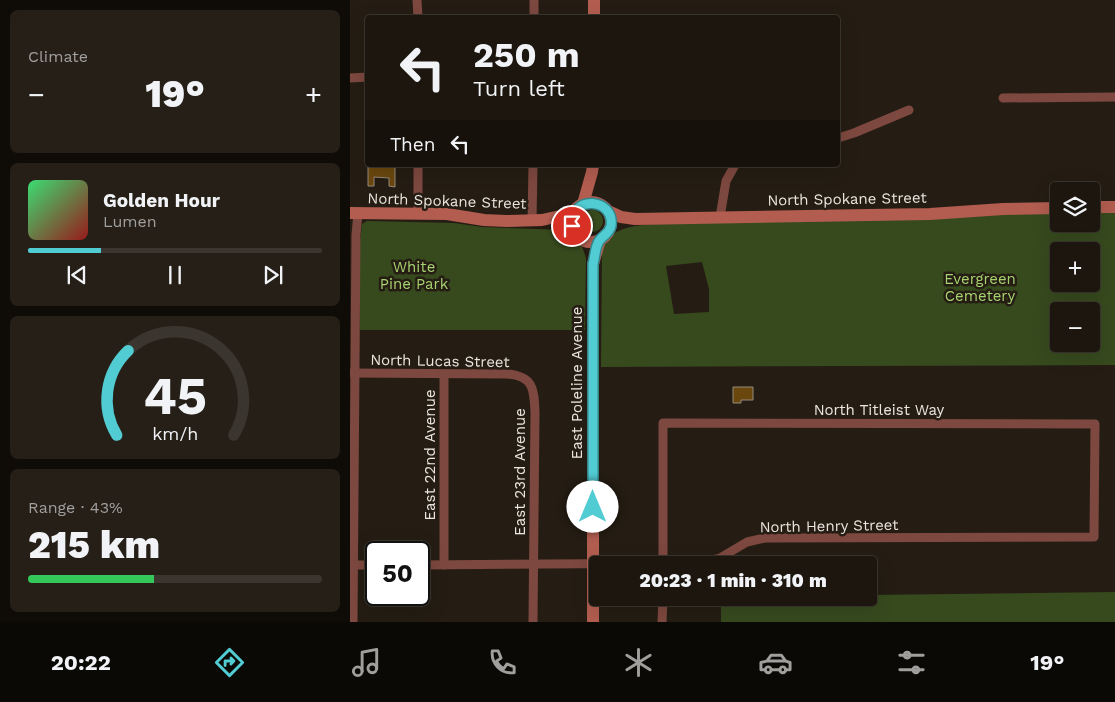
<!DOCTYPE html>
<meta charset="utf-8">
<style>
:root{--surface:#1c160e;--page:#251f17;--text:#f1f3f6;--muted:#a09f9e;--line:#3a352e;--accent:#51ccd3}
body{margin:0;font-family:"Work Sans",sans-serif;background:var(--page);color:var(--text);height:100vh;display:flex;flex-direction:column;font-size:19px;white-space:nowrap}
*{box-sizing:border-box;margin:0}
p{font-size:16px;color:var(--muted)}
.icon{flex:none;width:28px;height:28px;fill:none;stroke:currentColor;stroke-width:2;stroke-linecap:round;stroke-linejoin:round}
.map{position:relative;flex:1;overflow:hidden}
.drawer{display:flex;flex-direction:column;gap:10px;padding:10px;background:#0f0c08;width:350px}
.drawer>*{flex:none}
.top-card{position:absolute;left:15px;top:15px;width:475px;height:152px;border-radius:5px;box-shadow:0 5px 20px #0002,0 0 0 1px var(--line);background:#1c160e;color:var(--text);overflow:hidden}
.tools{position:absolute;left:700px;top:182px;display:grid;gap:10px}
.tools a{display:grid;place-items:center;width:50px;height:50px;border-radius:5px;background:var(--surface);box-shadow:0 5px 20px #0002,0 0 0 1px var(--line);font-size:25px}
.speed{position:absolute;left:15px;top:541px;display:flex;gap:10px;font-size:25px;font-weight:700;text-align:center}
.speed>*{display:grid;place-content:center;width:65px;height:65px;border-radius:50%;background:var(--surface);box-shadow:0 5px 20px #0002,0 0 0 1px var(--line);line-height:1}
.speed .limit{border:2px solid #111;border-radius:8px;background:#fff;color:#111}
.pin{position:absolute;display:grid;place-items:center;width:42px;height:42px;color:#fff;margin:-21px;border:2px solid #fff;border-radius:50%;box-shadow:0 1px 5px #0007}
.me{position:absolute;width:55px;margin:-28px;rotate:0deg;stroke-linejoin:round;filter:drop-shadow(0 0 4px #0008)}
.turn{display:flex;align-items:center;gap:18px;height:105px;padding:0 25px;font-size:22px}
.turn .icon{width:65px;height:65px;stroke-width:2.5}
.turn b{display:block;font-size:35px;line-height:42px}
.then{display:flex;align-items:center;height:48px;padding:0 25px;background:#0003;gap:10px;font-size:19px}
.big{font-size:38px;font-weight:800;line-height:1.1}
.drawer .widget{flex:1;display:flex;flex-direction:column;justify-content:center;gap:8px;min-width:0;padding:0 18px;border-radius:8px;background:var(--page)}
.drawer .dial{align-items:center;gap:0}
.dial svg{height:130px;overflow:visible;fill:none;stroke:var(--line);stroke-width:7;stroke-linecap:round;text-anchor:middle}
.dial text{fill:var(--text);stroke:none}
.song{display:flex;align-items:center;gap:15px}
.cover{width:60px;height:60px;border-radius:8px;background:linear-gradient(135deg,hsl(140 70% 55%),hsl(0 70% 35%))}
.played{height:5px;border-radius:2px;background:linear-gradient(90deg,var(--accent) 25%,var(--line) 25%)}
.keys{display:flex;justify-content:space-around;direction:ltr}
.heat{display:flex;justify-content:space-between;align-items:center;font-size:28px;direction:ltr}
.charge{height:8px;border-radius:4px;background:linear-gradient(90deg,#34c759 43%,var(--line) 0)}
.trip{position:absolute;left:239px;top:556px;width:288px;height:50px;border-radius:5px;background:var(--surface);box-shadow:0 5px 20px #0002,0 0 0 1px var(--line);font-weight:800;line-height:50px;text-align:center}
.dock{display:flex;height:80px;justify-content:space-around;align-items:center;background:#0b0906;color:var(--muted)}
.dock .icon{width:35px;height:35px}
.dock .on{color:var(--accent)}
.dock b{font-size:22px;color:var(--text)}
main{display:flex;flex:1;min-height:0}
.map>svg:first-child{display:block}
.green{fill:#374a1e;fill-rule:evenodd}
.building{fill:#6a470d;stroke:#958b7e}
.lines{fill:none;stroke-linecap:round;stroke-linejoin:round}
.street{stroke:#7d483f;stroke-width:9}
.secondary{stroke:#b25d50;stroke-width:12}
.route-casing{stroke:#358589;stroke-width:12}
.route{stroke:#51ccd3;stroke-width:9}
.labels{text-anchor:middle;stroke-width:5;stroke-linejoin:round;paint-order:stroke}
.street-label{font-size:15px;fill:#eae5de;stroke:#251d13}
.park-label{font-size:15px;fill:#a6d270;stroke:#251d13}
</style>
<main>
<section class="drawer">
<div class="widget"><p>Climate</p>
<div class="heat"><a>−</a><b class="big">19°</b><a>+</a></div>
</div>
<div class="widget">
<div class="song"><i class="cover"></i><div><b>Golden Hour</b><p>Lumen</p></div></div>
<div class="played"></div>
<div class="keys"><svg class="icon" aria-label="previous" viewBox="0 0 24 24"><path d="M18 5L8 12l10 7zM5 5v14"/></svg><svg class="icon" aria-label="pause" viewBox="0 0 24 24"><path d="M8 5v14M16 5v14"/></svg><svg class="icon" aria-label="next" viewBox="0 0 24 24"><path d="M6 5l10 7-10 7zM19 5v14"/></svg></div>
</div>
<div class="widget dial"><svg viewBox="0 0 100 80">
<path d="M14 69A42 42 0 1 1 86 69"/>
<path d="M14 69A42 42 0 0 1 21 17" stroke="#51ccd3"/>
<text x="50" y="56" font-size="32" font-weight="700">45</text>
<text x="50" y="72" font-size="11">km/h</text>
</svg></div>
<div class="widget"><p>Range · 43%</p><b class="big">215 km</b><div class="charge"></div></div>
</section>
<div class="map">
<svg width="765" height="622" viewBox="0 0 765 622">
<rect width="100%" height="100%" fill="#251d13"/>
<g class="green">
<path d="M741 207H765V365L251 367 252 251C258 226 287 226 308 223L709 208V224H741ZM709 251H741V284H709ZM352 262 359 289V312L324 314 316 266ZM709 311H741V344H709Z"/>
<circle cx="242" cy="221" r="11"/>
<polygon points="17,221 104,223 132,227 213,230 226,238 232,246 236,258 235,330 10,330 10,242 12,224"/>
<polygon points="765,592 765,622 371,622 371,598 518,598 518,595"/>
</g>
<g class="building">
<polygon points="18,167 45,167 45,187 39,186 39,178 24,177 24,186 18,186"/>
<polygon points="383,387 403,387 403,400 391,400 391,403 383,403"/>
</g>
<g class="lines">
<g class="street">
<polyline points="67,0 68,18"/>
<polyline points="184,18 184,0"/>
<polyline points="0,78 18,77"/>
<polyline points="653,98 765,97"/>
<polyline points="488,138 504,133 559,110"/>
<polyline points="68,213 68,165"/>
<polyline points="370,217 376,181 385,165"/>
<polyline points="182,221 183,165"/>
<path d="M0 373 157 374C184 376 184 390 185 412L183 622"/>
<polyline points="3,565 26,565"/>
<polyline points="69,565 350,563 370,558 397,542 415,538 744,537 745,424 313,423 313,565"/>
<polyline points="94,565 94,375"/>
<polyline points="3,622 6,235 8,213"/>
<polyline points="312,622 313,598"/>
</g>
<g class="secondary">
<polyline points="244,0 244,18"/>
<circle cx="241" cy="222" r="20"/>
<polyline points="233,204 242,172 243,165"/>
<polyline points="741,207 765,207"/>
<polyline points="258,211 271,217 285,219 580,214 653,209 709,208"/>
<polyline points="0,213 97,214 134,220 156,221 192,220 224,213"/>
<polyline points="243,622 243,264 250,240"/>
</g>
</g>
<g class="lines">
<g class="route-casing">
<path id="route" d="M222 226C220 194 265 198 261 226 259 234 253 235 249 241 245 247 245 257 243 264V507"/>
</g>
<use href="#route" class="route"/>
</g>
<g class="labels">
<g class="street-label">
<text transform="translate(497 199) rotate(-1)" y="5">North Spokane Street</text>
<text transform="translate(97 201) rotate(2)" y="5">North Spokane Street</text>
<text transform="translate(90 361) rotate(1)" y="5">North Lucas Street</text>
<text transform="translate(227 383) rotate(-90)" y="5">East Poleline Avenue</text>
<text x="529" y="415">North Titleist Way</text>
<text transform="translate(80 455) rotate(-90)" y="5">East 22nd Avenue</text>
<text transform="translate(170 472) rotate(-90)" y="5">East 23rd Avenue</text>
<text transform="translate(479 526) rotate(-1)" y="5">North Henry Street</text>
</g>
<g class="park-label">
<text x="64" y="272">White<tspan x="64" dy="17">Pine Park</tspan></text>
<text x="630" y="284">Evergreen<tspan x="630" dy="17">Cemetery</tspan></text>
</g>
</g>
</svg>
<div class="tools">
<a><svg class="icon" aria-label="layers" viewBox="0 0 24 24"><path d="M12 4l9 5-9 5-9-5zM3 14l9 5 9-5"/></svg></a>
<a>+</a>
<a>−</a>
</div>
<div class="speed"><div class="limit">50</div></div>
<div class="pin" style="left:222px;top:226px;background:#d93025"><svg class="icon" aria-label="arrive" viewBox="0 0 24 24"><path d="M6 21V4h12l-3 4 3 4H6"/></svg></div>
<svg class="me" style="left:243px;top:507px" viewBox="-20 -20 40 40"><circle r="19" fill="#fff"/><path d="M0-13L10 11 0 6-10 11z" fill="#51ccd3"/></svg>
<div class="trip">20:23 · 1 min · 310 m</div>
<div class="top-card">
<div class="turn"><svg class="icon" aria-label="left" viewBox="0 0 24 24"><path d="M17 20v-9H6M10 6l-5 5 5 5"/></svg><div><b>250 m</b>Turn left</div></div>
<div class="then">Then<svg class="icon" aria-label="left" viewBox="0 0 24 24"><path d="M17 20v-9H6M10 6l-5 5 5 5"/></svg></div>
</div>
</div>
</main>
<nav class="dock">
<b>20:22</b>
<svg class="icon on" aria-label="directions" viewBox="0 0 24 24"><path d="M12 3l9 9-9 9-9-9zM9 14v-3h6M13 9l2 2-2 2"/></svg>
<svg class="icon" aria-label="music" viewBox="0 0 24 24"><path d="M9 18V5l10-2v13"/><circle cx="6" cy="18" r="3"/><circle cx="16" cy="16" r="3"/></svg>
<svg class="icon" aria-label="phone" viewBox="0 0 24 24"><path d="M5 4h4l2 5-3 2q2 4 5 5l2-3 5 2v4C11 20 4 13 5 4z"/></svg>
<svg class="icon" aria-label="climate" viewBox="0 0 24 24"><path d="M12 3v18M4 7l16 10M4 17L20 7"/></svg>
<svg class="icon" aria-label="car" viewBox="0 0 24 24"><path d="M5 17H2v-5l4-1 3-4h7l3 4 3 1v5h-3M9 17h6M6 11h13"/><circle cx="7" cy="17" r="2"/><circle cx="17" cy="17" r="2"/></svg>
<svg class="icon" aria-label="filters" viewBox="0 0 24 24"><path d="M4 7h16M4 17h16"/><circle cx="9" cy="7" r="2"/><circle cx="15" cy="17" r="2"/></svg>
<b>19°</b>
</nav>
